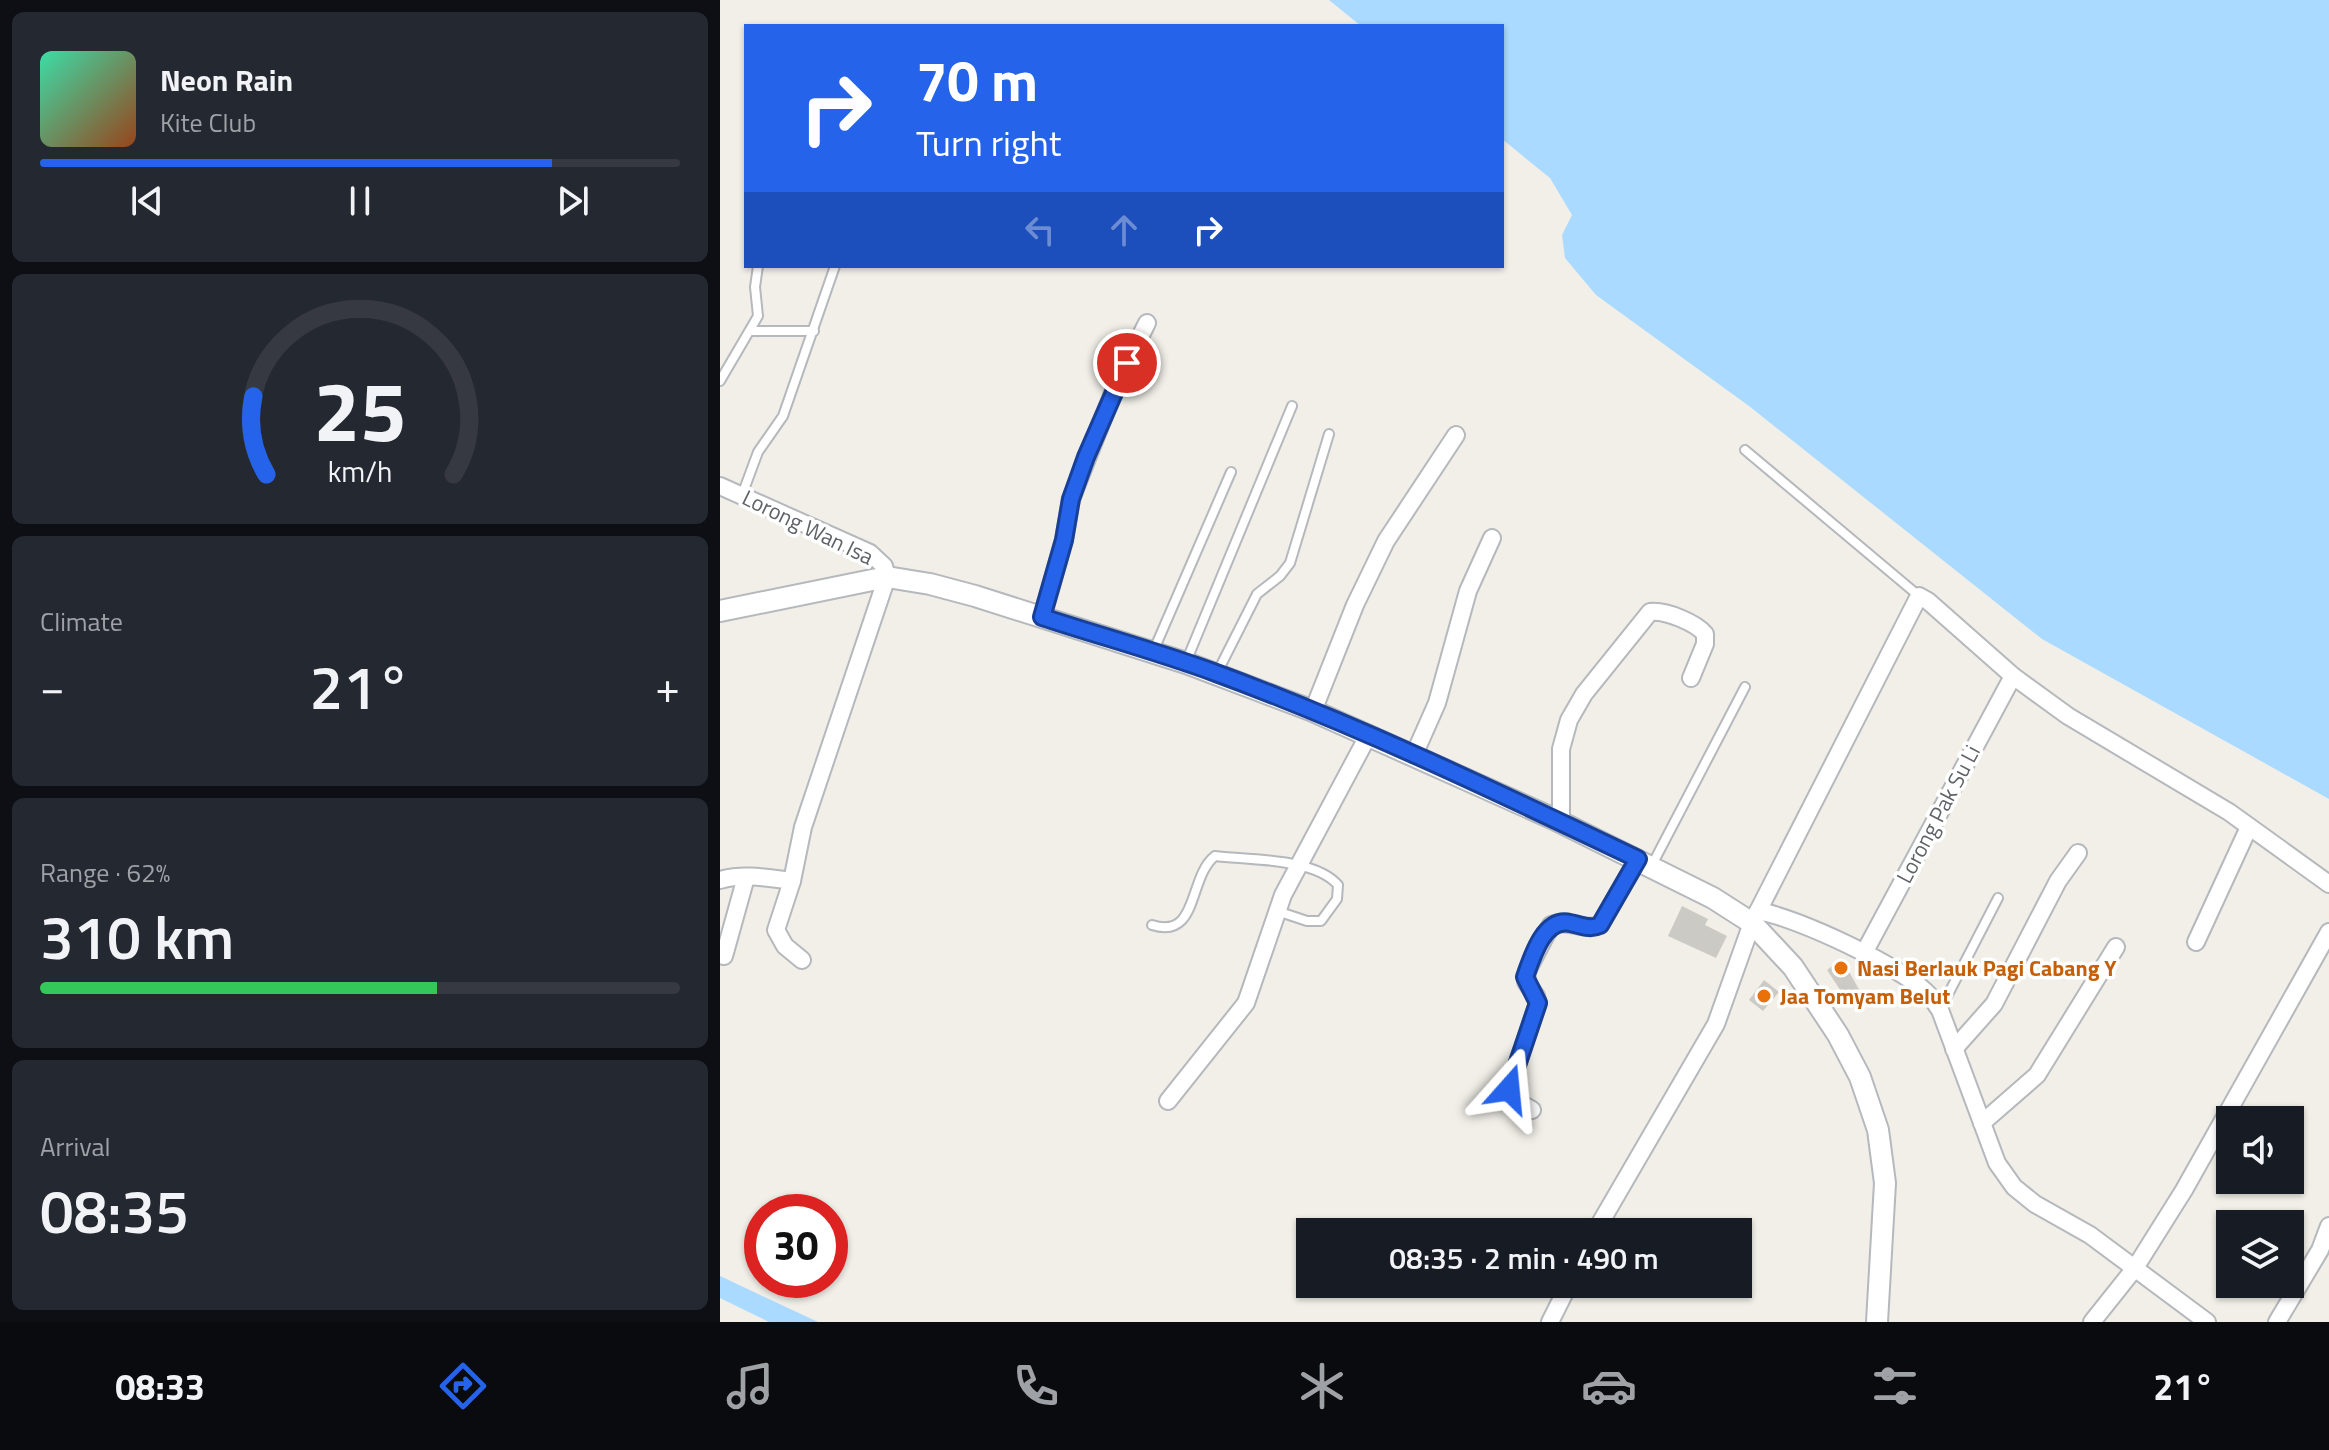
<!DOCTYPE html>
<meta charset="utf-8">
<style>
:root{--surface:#171b24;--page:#242831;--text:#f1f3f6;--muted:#9ea1a6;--line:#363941;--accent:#2563eb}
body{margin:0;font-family:"Titillium Web",sans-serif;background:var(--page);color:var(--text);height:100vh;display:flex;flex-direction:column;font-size:30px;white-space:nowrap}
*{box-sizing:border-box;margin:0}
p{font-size:26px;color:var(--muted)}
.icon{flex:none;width:44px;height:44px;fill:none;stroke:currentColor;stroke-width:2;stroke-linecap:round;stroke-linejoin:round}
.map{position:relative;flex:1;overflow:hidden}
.drawer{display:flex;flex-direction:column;gap:12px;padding:12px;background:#0d0f14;width:720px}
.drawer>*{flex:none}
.banner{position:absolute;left:24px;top:24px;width:760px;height:244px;border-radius:0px;box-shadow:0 2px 6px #0004;background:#2563eb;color:#fff;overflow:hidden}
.buttons{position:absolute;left:1496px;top:1106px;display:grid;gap:16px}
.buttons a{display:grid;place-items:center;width:88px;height:88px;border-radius:0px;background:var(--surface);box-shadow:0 2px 6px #0004;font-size:40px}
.speed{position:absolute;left:24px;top:1194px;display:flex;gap:16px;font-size:40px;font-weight:700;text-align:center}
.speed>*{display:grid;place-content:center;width:104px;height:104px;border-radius:50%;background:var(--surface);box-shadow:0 2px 6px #0004;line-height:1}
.speed .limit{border:12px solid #d22;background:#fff;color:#111}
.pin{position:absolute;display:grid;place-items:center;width:68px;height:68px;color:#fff;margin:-34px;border:4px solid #fff;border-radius:50%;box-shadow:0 2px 8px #0007}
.me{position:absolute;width:88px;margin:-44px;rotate:18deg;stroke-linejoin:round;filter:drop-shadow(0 0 6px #0008)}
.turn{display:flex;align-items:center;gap:28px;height:168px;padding:0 40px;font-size:36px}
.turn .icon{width:104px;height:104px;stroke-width:2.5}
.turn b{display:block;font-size:56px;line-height:68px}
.lanes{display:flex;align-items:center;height:76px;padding:0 40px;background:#0003;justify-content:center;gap:40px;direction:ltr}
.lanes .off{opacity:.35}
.big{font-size:60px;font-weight:600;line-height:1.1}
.drawer .widget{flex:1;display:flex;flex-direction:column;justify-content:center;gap:12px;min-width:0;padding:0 28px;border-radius:12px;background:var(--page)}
.drawer .dial{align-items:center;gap:0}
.dial svg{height:208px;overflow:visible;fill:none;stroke:var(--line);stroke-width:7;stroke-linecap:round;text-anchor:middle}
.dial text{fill:var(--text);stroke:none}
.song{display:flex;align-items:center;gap:24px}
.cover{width:96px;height:96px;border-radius:12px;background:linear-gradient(135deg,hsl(160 70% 55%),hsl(20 70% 35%))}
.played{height:8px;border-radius:4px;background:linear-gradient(90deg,var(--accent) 80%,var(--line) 80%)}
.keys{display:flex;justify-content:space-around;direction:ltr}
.heat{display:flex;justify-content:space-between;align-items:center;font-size:44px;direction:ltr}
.charge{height:12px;border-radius:6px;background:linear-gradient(90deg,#34c759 62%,var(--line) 0)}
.trip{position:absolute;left:576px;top:1218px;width:456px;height:80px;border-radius:0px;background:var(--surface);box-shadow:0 2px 6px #0004;font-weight:600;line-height:80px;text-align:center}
.tab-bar{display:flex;height:128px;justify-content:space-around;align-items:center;background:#090b0e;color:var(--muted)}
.tab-bar .icon{width:56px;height:56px}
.tab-bar .on{color:var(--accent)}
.tab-bar b{font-size:36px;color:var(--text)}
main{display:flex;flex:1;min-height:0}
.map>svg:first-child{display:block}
.water{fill:#aadaff}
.building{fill:#cccac5}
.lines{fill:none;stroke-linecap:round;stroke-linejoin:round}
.service-casing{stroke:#b5b8bc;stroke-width:12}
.minor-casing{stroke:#b5b8bc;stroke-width:20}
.tertiary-casing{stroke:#b5b8bc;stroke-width:24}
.service{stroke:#fff;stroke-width:8}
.minor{stroke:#fff;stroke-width:16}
.tertiary{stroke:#fff;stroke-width:20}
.route-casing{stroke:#184099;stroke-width:20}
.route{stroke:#2563eb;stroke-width:14}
.food-dot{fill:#e8710a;stroke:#fff;stroke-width:3}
.labels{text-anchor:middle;stroke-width:7;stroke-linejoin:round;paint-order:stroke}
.street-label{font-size:22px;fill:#5f6368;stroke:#fff}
.food-label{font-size:22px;font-weight:bold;fill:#c56008;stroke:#fff;text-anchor:start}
</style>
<main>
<section class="drawer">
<div class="widget">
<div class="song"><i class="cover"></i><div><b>Neon Rain</b><p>Kite Club</p></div></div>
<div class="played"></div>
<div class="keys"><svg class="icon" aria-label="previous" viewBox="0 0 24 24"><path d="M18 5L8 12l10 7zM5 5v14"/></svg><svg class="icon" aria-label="pause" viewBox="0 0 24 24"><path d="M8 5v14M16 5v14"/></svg><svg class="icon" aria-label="next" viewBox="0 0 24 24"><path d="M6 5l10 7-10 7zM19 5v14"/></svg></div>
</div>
<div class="widget dial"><svg viewBox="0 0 100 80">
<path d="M14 69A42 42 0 1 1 86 69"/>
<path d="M14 69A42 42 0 0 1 9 39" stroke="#2563eb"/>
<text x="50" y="56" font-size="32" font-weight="700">25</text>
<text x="50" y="72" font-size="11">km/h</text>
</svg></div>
<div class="widget"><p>Climate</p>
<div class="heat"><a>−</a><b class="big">21°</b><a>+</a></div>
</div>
<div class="widget"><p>Range · 62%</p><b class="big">310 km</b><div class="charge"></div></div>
<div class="widget"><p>Arrival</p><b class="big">08:35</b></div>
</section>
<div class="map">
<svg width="1609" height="1322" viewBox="0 0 1609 1322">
<rect width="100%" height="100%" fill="#f1efe8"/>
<g class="water">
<polygon points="609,0 1609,0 1609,799 1322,639 1029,406 876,295 845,258 842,235 852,215 830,178 782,139 782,26 641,26"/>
<polygon points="0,1276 98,1322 49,1322 0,1298"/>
</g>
<g class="building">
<polygon points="962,906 988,919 985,925 1007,936 996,958 948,936"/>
<polygon points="1122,959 1141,993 1128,1002 1107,970"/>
<polygon points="1044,980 1059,992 1043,1011 1029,1000"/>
</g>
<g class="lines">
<g class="service-casing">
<g id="service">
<polyline points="30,331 94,331"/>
<polyline points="0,381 38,316 35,287 38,266"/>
<polyline points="1025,450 1199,596"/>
<polyline points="22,495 38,452 63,416 115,266"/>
<polyline points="433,652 511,472"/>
<polyline points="466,662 572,406"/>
<polyline points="497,673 537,594 560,576 570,563 609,434"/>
<polyline points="932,865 1025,687"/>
<path d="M432 925C479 940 468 877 495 856 530 860 595 858 618 885L617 899 601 921H587L557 911"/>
<polyline points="1220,1010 1278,898"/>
</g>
</g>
<g class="minor-casing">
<g id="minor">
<polyline points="0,486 150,553 164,566 167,577 83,827 72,881 56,930 65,946 82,960"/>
<polyline points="322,617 344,540 351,499 397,383 427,323"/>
<polyline points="593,711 635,605 666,541 736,435"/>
<polyline points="694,755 717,703 748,591 772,538"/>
<path d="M841 822V749L849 720 864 694 930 612C946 610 976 623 985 634V644L971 678"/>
<path d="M0 880C23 873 48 878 72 881"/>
<path d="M1038 911C1076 917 1183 967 1209 995 1213 999 1216 1005 1220 1010L1277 1163 1294 1187 1315 1204 1370 1235 1487 1322"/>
<polyline points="1476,942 1529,827"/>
<polyline points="1144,953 1293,676"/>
<polyline points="4,956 26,877"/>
<polyline points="1234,1049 1274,1004 1338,881 1358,853"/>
<polyline points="448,1101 526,1003 563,895 649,734"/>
<path d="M812 1110 793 1099 789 1089 818 1003 816 996 806 982 807 971 831 925C848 918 863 932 880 925L918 859"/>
<polyline points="1262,1123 1317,1075 1396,947"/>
<polyline points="875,1232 996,1024 1032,923 1199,596 1208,601 1293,676 1348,716 1509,812 1609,884"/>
<polyline points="830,1322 849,1284"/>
<polyline points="1372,1322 1415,1268 1464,1190 1609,932"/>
<polyline points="1557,1322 1600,1250 1609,1226"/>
</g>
</g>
<g class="tertiary-casing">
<polyline id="tertiary" points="0,611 167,577 210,584 255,596 466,663 593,711 834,819 993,898 1032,923 1073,967 1118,1035 1140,1077 1158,1130 1165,1183 1157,1322"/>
</g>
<use href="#service" class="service"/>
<use href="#minor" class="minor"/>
<use href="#tertiary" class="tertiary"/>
</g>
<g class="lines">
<g class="route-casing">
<path id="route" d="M407 363 366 457 351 499 344 540 322 617C380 636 439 652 496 673 640 726 779 793 918 859L880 925C869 930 861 925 850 923 824 917 812 957 805 977L818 1003 789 1089"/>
</g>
<use href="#route" class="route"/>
</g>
<g class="food-dot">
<circle cx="1121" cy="968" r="8"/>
<circle cx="1044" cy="996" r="8"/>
</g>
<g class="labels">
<g class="street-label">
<text transform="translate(88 527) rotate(26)" y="8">Lorong Wan Isa</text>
<text transform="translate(1218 814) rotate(-62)" y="8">Lorong Pak Su Li</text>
</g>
<g class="food-label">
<text x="1137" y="976">Nasi Berlauk Pagi Cabang Y</text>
<text x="1060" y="1004">Jaa Tomyam Belut</text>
</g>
</g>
</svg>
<div class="buttons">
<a><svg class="icon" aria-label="sound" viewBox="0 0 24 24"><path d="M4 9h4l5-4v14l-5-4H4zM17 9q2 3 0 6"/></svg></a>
<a><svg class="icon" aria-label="layers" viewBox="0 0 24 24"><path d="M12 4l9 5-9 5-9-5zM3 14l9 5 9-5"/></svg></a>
</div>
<div class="speed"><div class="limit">30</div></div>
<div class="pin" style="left:407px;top:363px;background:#d93025"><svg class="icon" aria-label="arrive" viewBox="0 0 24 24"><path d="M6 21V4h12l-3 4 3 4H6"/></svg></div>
<svg class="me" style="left:789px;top:1089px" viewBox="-20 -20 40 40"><path d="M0-17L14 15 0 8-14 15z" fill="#2563eb" stroke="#fff" stroke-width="4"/></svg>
<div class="trip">08:35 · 2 min · 490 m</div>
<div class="banner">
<div class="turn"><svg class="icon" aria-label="right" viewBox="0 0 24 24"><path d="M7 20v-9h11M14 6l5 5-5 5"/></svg><div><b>70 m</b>Turn right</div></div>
<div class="lanes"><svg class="icon off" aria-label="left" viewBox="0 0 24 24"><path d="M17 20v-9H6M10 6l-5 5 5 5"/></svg><svg class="icon off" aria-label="ahead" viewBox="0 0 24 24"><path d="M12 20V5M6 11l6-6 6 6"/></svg><svg class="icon" aria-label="right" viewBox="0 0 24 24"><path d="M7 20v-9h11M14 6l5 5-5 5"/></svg></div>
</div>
</div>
</main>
<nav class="tab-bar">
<b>08:33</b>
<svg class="icon on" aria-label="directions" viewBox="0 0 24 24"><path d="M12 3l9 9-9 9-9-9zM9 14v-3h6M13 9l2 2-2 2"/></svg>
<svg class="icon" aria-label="music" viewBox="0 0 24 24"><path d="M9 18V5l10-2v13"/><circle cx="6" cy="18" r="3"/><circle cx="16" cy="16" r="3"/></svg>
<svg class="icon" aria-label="phone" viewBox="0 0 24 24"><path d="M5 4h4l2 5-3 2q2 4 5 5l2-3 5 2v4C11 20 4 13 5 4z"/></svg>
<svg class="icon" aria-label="climate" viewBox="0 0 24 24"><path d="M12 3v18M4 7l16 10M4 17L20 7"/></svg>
<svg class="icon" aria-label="car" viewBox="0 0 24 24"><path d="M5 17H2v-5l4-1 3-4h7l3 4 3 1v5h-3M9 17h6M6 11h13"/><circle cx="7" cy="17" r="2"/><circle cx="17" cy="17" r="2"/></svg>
<svg class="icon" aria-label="filters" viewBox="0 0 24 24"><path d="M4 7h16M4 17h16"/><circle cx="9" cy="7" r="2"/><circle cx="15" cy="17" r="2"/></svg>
<b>21°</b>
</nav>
